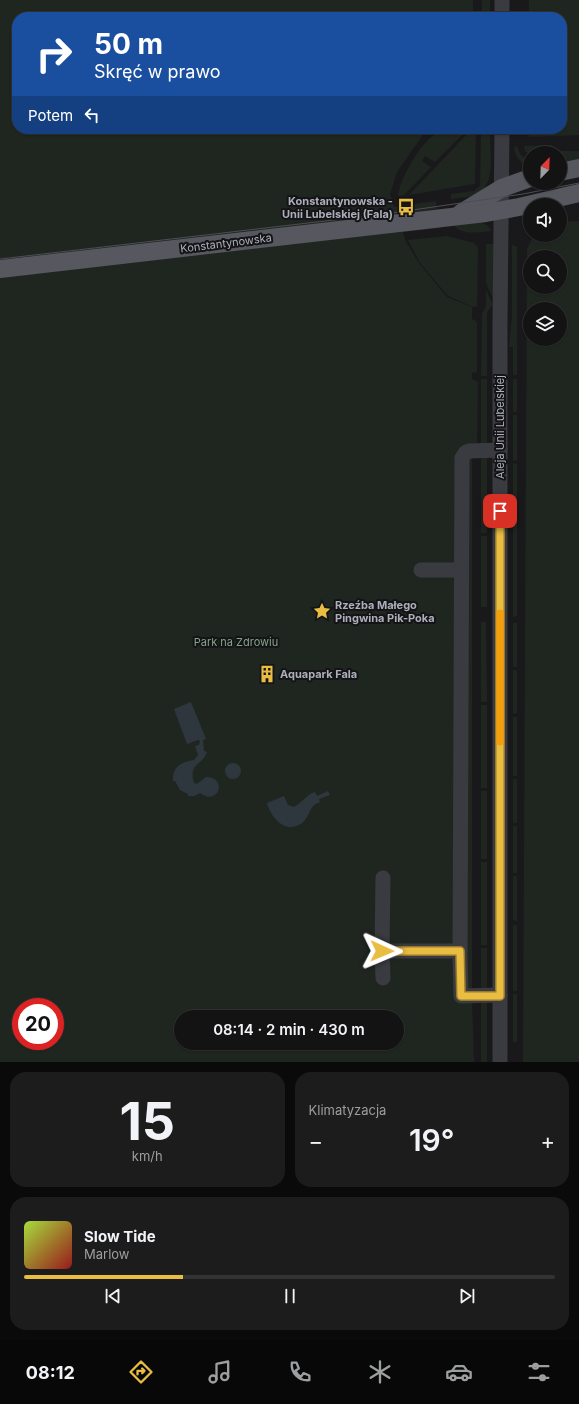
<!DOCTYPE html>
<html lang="pl">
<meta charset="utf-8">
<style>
:root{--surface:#131314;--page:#1c1c1d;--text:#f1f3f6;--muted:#9d9ea0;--line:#323234;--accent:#e9bc42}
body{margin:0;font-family:Inter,sans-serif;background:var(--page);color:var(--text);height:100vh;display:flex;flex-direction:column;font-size:15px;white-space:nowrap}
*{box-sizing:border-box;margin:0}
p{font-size:13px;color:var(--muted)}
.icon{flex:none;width:22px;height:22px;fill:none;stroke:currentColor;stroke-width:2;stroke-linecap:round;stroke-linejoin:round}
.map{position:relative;height:1062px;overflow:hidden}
.drawer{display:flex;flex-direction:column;gap:10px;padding:10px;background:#0a0a0b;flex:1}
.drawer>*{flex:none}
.top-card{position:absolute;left:12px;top:12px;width:555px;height:122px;border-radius:16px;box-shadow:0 1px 3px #0004,0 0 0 1px var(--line);background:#1a4fa0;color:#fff;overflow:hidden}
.needle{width:26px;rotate:23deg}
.buttons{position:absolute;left:523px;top:146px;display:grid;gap:8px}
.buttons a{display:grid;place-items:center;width:44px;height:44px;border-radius:50%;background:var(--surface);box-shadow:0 1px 3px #0004,0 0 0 1px var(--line);font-size:20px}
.speed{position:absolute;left:12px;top:998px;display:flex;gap:8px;font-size:20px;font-weight:700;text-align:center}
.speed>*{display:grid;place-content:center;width:52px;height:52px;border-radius:50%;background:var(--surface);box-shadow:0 1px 3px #0004,0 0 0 1px var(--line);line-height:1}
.speed .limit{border:6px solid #d22;background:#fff;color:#111}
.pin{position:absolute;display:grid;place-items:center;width:34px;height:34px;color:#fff;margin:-17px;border-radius:8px;box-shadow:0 2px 6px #0006}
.me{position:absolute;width:44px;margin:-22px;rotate:91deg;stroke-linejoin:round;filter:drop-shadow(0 0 3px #0008)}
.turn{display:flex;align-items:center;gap:14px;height:84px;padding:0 16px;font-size:18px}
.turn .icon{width:52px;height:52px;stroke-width:2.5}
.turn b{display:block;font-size:28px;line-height:34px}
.then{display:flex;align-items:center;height:38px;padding:0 16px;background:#0003;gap:8px;font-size:15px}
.big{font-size:30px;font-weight:600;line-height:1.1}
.drawer .tile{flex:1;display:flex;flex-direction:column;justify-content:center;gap:6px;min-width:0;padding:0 14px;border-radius:16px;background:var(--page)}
.drawer .dial{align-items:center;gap:0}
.dial b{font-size:52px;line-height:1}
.song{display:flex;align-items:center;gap:12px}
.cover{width:48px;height:48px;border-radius:6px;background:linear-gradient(135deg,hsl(80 70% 55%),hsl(0 70% 35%))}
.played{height:4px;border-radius:2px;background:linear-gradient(90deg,var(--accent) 30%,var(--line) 30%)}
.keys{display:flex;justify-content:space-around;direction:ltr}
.heat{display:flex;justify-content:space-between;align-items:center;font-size:22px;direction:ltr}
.drawer .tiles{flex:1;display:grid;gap:10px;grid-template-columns:1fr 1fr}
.tile:last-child{grid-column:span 2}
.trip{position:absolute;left:174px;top:1010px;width:230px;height:40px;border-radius:20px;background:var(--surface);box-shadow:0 1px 3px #0004,0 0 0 1px var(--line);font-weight:600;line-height:40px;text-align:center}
.dock{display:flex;height:64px;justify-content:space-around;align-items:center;background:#080808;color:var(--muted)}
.dock .icon{width:28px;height:28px}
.dock .selected{color:var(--accent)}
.dock b{font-size:18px;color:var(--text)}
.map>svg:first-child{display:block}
.green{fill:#1f2620;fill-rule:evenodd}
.water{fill:#2f373e}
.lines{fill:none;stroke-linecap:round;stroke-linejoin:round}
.minor{stroke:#3a3b40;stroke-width:15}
.major{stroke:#56575f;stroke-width:18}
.tram{stroke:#4d4e55;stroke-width:1}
.route-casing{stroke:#977a2b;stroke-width:10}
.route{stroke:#e9bc42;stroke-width:7}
.slow{stroke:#f59e0b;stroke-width:7}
.labels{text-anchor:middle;stroke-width:4;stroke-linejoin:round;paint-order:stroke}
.poi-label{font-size:11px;font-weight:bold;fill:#acafba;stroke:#141416;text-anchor:start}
.street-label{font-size:11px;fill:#acafba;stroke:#141416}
.park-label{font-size:11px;fill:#84a488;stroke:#141416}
</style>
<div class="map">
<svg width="579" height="1062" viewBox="0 0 579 1062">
<rect width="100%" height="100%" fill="#19191b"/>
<g class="green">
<path d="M0 0H473V17H17V129H427L397 172 390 194 394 207 436 201 437 209 397 215 440 225 441 228 403 232 406 242 419 263 447 297 472 307V319L476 321 477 324V372L472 373V379L477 381 478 383 477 447H472V999L474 1062H0ZM21 1007H55V1041H21ZM181 1017H397V1043H181Z"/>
<rect x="482" y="0" width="8" height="17"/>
<polygon points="529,0 579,0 579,135 529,137 529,129 562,129 562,17 529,17"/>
<path d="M443 129H468L435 162 425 156 422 161 431 167 404 195 398 196C400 179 417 150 430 138 434 135 439 132 443 129Z"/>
<polygon points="472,129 476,129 475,182 474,184 409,195"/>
<path d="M481 133H490C490 151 496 184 478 194 473 197 458 198 451 199V194L474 191 480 186Z"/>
<polygon points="552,145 553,151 579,151 579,160 560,164 560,153 530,153 530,155 525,151 524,146"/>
<path d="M517 146 520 154 530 163V167C520 163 516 158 514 148Z"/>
<path d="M579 221V1062H523L527 249 534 235H560V222ZM530 257H560V287H530ZM530 309H560V339H530Z"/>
<path d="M480 222 488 226 492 231C480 232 461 236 454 225Z"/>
<polygon points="447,236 474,243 478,248 477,306 473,307 448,296 420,263 408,240"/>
<polygon points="486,244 495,244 495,302 488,288 486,282"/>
<polygon points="512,245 517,247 517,375 513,375 513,347 509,347 512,317"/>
<polygon points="486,290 493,305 489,309 487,313 487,376 481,376 482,314 486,306"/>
<rect x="481" y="379" width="6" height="68"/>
<rect x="513" y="379" width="4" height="33"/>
<polygon points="513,415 517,415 517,460 513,461"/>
<polygon points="481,455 487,456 487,533 481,533"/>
<polygon points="513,463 517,464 517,509 513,509"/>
<polygon points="513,512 517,512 517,616 513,617"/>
<rect x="481" y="536" width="6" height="71"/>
<polygon points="481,622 486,622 487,702 481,702"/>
<rect x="513" y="623" width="4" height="44"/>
<polygon points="513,670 517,670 517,713 513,714"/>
<rect x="481" y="705" width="6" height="83"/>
<rect x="513" y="717" width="4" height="59"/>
<rect x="513" y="779" width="4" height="44"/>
<rect x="481" y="791" width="6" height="68"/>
<rect x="513" y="826" width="4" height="47"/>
<rect x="481" y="862" width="6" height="83"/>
<polygon points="513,876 517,876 517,921 513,920"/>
<rect x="513" y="925" width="4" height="66"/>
<rect x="481" y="948" width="6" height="44"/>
<rect x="513" y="994" width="4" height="48"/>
<rect x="481" y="1000" width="6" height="62"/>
</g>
<g class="water">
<path d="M191 702 206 739 203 740 204 751 207 752C202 766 188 763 194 783L197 784 206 777C228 777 219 807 200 793L194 796H188V794L180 790 175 781H173C172 766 182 762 194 760L198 755 195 746 199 745 200 741 198 740 187 744 174 709Z"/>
<circle cx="233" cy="771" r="8"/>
<path d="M328 791 330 795 319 799 320 802C309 805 310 817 302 823 286 835 271 818 267 803L284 796 288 805 294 807C302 803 306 795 315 792L317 796Z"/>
</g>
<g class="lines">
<g class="minor">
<polyline points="502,17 502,0"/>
<polyline points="421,570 457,570 461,566"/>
<polyline points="383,878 382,951 460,951"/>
<polyline points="382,951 383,978"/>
<polyline points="500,995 461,996 460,957 462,458 466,452 469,451 500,450"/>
<polyline points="500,1062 500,322 502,129"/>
</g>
<g class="major">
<polyline points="560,172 579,168"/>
<polyline points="461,213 502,188 530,178"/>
<polyline points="0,269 486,213 519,207 579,193"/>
</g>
<polyline class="tram" points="0,259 385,214 523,194 579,183"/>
</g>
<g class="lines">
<g class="route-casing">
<polyline id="route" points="382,951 460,951 461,996 500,996 500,511"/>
</g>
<use href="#route" class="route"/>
<polyline class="slow" points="500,613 500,742"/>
</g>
<defs>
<g id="bus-bare" transform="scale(1.38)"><path d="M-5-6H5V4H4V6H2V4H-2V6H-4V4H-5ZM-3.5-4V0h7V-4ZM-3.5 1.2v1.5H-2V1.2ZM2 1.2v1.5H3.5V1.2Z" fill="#e9bc42" stroke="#141416" stroke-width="2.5" paint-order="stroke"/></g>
<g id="sight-bare" transform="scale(1.38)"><path d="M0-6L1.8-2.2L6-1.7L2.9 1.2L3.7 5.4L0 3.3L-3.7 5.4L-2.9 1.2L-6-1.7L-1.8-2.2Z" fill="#e9bc42" stroke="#141416" stroke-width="2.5" paint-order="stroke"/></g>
<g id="building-bare" transform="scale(1.38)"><path d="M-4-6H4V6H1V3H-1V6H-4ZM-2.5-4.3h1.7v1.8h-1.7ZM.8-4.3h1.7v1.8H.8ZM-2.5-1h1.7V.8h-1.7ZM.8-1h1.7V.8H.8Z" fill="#e9bc42" stroke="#141416" stroke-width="2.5" paint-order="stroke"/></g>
</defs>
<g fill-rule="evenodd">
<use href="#bus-bare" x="406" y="207"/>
<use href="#sight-bare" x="322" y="611"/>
<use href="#building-bare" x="267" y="674"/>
</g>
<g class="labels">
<g class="poi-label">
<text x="393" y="205" text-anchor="end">Konstantynowska -<tspan x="393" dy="13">Unii Lubelskiej (Fala)</tspan></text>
<text x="335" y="609">Rzeźba Małego<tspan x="335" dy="13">Pingwina Pik-Poka</tspan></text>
<text x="280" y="678">Aquapark Fala</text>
</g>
<g class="street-label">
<text transform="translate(226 243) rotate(-7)" y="4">Konstantynowska</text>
<text transform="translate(500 427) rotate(-90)" y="4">Aleja Unii Lubelskiej</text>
</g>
<g class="park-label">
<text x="236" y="646">Park na Zdrowiu</text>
</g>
</g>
</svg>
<div class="buttons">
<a><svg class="needle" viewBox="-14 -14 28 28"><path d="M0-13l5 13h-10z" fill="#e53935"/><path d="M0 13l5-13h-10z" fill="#9d9ea0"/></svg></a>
<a><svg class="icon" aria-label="sound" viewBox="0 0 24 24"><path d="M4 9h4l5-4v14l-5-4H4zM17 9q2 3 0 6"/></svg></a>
<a><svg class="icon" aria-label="search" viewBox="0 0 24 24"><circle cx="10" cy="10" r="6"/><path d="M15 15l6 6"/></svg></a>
<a><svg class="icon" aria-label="layers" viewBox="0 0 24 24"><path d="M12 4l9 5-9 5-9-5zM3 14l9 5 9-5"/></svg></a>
</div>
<div class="speed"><div class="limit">20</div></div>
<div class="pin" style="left:500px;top:511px;background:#d93025"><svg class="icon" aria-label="arrive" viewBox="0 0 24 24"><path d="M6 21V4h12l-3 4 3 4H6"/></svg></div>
<svg class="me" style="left:382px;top:951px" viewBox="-20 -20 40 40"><path d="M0-17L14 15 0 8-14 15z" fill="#e9bc42" stroke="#fff" stroke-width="4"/></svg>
<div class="trip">08:14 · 2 min · 430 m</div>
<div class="top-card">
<div class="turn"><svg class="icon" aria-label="right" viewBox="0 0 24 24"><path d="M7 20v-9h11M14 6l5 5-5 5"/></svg><div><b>50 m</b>Skręć w prawo</div></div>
<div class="then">Potem<svg class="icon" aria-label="left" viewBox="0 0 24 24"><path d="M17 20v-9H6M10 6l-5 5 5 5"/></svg></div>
</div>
</div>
<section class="drawer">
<div class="tiles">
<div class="tile dial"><b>15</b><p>km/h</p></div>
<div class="tile"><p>Klimatyzacja</p>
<div class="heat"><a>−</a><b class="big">19°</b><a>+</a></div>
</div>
<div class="tile">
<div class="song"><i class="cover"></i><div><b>Slow Tide</b><p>Marlow</p></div></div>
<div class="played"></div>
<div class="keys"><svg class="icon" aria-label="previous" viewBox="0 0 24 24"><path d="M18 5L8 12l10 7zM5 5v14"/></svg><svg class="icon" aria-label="pause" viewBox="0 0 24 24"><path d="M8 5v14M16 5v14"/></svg><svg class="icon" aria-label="next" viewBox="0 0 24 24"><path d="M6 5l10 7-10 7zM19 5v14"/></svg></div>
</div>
</div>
</section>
<nav class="dock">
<b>08:12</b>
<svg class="icon selected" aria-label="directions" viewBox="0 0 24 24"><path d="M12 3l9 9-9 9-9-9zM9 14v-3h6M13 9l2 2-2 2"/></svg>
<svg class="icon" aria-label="music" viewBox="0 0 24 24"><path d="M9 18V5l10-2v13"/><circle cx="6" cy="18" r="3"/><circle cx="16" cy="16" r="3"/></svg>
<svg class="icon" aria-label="phone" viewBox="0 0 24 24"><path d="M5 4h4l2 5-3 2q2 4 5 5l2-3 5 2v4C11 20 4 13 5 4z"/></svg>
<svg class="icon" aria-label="climate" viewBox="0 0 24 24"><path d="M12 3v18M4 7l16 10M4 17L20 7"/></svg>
<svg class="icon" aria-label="car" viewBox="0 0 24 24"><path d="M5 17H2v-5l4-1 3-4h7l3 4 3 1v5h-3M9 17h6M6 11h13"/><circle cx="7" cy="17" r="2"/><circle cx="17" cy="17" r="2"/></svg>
<svg class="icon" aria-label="filters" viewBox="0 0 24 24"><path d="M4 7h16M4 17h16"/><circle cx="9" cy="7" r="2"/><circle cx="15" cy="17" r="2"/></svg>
</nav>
